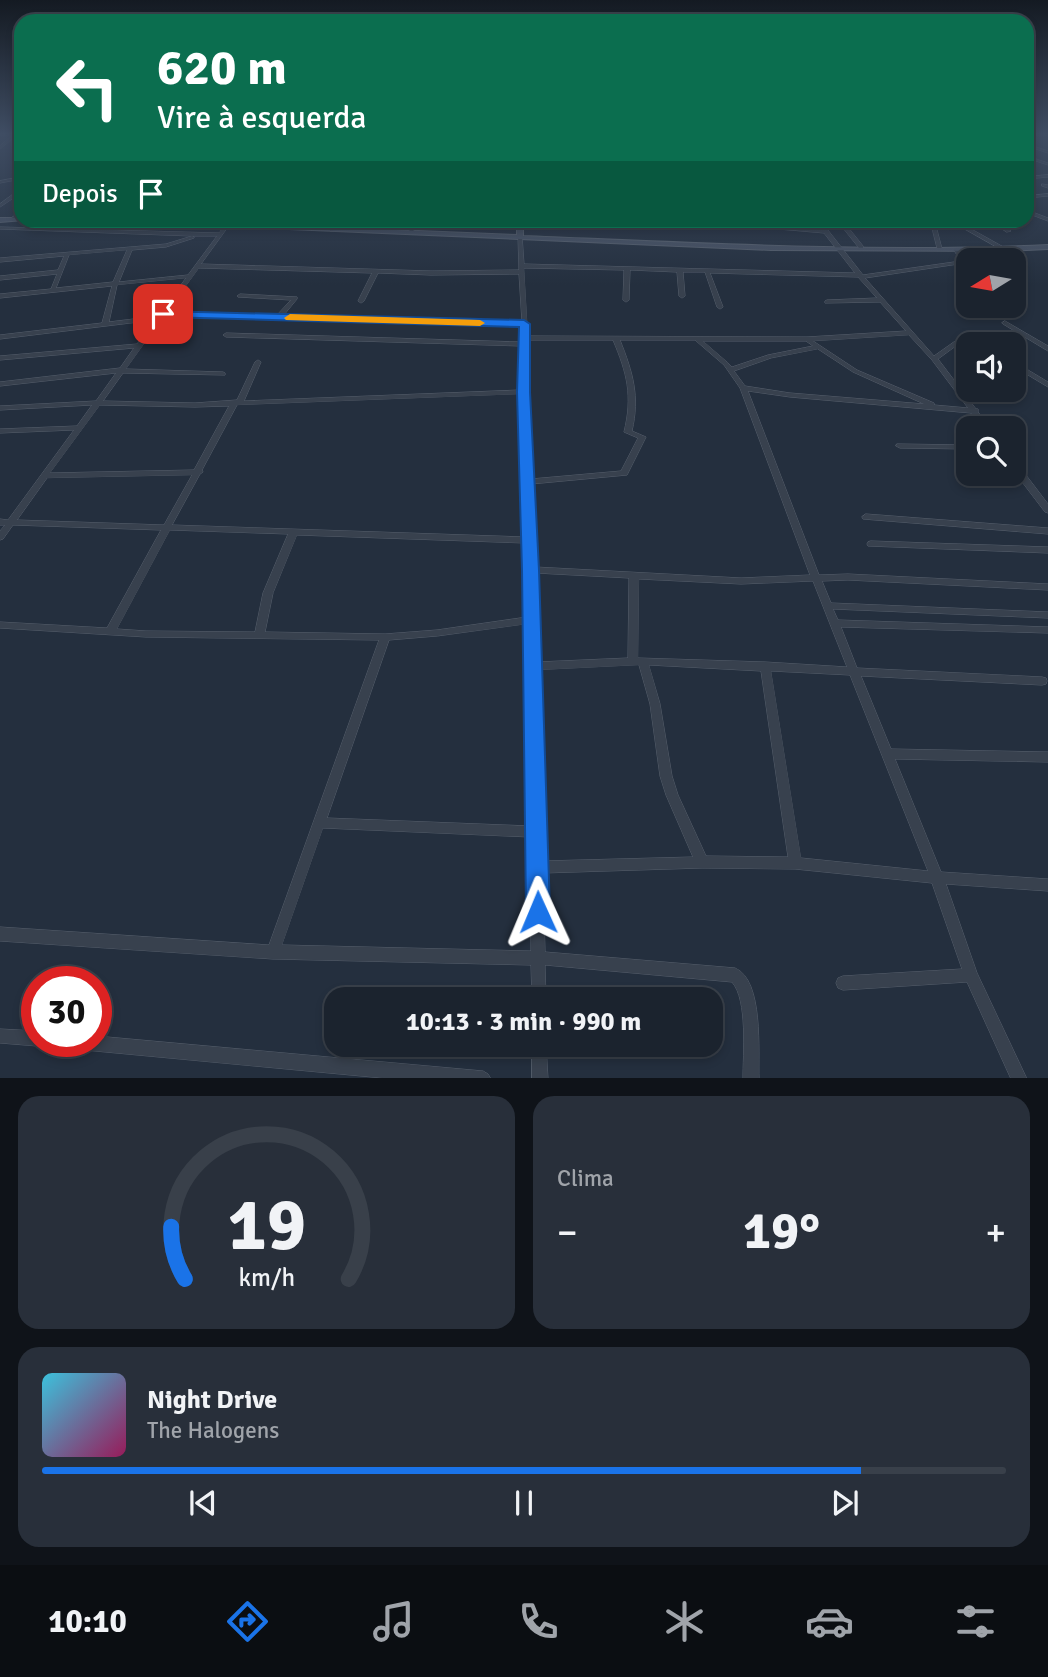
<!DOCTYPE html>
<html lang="pt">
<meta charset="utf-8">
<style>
:root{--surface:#1b232e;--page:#282f3a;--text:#f1f3f6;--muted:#a0a4aa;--line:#39404a;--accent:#1a73e8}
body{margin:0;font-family:Signika,sans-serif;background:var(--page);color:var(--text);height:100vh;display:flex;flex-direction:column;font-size:26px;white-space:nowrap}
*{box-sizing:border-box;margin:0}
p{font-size:23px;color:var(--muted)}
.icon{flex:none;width:38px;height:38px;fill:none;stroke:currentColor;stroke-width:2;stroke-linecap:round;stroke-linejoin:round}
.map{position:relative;height:1078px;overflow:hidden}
.sheet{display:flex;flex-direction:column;gap:18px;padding:18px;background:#0f1319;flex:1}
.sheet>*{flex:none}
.guide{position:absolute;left:14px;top:14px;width:1020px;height:214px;border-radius:21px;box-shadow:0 4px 10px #0003,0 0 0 2px var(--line);background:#0b6e4f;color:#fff;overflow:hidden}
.needle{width:46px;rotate:259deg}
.buttons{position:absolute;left:956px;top:248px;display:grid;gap:14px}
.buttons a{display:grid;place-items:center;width:70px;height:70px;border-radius:14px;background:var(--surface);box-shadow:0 4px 10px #0003,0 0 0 2px var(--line);font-size:35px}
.speed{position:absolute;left:21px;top:966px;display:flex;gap:14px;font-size:35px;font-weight:700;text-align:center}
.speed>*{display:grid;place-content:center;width:91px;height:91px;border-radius:50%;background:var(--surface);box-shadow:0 4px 10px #0003,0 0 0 2px var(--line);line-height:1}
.speed .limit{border:10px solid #d22;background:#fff;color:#111}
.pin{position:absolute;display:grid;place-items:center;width:60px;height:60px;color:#fff;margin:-30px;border-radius:14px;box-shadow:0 4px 10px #0006}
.me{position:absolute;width:77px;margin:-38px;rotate:359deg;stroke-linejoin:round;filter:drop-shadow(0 0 5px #0008)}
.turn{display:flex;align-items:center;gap:24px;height:147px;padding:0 28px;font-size:32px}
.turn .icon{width:91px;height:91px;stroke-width:2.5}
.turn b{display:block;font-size:49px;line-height:60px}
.then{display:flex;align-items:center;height:66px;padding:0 28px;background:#0003;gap:14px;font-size:26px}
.big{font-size:52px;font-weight:700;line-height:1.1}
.sheet .widget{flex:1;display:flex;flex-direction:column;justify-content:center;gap:10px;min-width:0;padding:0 24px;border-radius:21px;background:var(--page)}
.sheet .dial{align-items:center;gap:0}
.dial svg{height:182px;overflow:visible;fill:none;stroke:var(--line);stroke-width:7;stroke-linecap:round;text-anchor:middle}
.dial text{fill:var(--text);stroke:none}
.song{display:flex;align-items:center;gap:21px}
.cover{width:84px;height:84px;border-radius:10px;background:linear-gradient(135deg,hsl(190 70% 55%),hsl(330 70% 35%))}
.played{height:7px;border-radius:4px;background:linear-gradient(90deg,var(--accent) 85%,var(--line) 85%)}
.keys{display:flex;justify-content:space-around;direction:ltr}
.heat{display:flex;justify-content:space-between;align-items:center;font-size:38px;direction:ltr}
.sheet .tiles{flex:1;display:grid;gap:18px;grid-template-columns:1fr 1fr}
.widget:last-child{grid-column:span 2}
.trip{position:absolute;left:324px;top:987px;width:399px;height:70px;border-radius:21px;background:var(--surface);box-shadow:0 4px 10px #0003,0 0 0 2px var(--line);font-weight:700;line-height:70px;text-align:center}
.tabs{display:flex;height:112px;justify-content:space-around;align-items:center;background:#0b0e12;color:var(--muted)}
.tabs .icon{width:49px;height:49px}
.tabs .active{color:var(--accent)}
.tabs b{font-size:32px;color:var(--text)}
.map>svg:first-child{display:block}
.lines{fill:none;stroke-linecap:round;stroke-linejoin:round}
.street-casing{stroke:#565f6c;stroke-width:1}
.secondary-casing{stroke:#565f6c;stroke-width:2}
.street{fill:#38414e;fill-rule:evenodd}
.secondary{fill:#465061;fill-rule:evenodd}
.route{fill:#1a73e8;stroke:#114b97;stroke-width:2}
.slow{fill:#f59e0b}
</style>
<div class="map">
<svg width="1048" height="1079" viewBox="0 0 1048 1079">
<rect width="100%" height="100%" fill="#242f3e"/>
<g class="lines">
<g class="street-casing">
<g id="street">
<polygon points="14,134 18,134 0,149 0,146"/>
<polygon points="1027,144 1048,151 1048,153 1027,146"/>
<polygon points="1027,156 1048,163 1048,165 1027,158"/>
<polygon points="1048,175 1048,177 1027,179 1027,177"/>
<polygon points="21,177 21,179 0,183 0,181"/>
<polygon points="1042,184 1048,185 1048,188 1042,186"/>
<polygon points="19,190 21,190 21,193 0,207 0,204"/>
<polygon points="1048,194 1048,196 1027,198 1027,196"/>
<polygon points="1027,210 1048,218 1048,221 1027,213"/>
<polygon points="21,212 21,215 12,221 8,220"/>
<polygon points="92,220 96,220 96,221 94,222"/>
<path d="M228 220H233L201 264 431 271 519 270 518 236 520 235 522 236 524 264 855 273 824 233 675 220H701L822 230 815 220H820L863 275 961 261 953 249 958 248 968 260 965 263 865 278 934 356 968 332 988 344 989 345H981L968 337 938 359 976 409H978V412L991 429H983L971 413 790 397 748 391 819 575 848 574 1048 584V590L848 580 822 581 831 603 1048 612V618L833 609 838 620 1048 627V633L841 627 857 668 1042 677 1046 678 1047 681 1046 684 1042 685 861 676 891 749 1048 752V762L895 759 941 872 1048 879V891L946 884 977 973 1027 1079H1011L967 982 843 990 838 988 836 983 838 978 843 976 962 969 932 883 795 869 702 868 543 873 545 952 735 968C764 980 758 1052 759 1079H743C743 1054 748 1000 732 982L545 965 546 999H532L531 965 273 959 0 941V927L269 945 379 640 146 637 0 628V622L107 628 161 530 13 525 3 539 0 540V531L5 525H0V519L8 520 74 430 0 433V429L77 426 92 405 0 410V406L96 401 116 373 0 386V382L120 368 134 348 0 360V356L137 344 155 320 0 339V335L102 323 112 286 0 298V294L51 289 57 274 0 280V276L58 270 64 256 0 262V258L166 244 192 236 0 229V227L219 233ZM192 236H217L188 275 119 282 132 250 166 247 194 238V237ZM127 250 113 282 56 288 69 255ZM199 268 372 273 358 301 361 303 364 301 378 273 431 275 519 274 522 322 283 316 297 299V297L240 294 237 296 238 297 291 300 277 315 167 312ZM524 268 624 270 623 300 626 302 629 300 630 270 677 272 679 296 682 298 685 296 683 272H705L717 307 720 309 723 307 710 273 858 277 877 298 827 300 825 301V303L880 302 906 331 807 337 528 336ZM186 278 158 316 109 322 117 285ZM164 316 522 326 521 342 226 333 223 335 226 337 521 346 520 390 244 401 261 362 258 360 255 362 237 400 195 403 103 401 123 373 225 375V373L223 372 126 369ZM909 335 932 360 968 408 934 405V403L857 370 813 341ZM528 340H613C627 373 633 396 624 432L638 438 621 471 531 479 526 392ZM620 340H695L724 365 740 388 810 575 741 578 535 567 531 484 627 475 646 437 632 431C640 396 633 373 620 340ZM703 341H806L813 346 768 355 732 367 728 363ZM818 349 853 372 924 404 790 393 745 386 734 371 771 358ZM520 394 525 537 172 525 200 474 203 472 202 470 237 405ZM100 405 195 407 229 406 194 470 50 473ZM192 475 164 525 17 520 47 478ZM170 530 288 534 263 593 255 632 146 631 117 629ZM297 535 525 543 527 617 437 630 385 634 265 632 273 593ZM536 573 629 578 628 658 538 662ZM639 579 741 584 813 581 847 667 765 662 638 658ZM527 624 530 826 327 818 389 640 437 636ZM639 665 650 704 660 776 666 795 693 857 543 861V832L542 830 538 670ZM649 665 761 671 788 857 706 856 678 795 672 776 660 704ZM771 671 850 675 928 871 801 858ZM323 828 530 837 531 951 282 945Z"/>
<polygon points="336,220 341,220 334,231 330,231 330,230"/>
<polygon points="411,220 416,220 413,233 411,234 409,233"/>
<polygon points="921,220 927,220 936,226 942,249 937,248 932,228"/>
<polygon points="949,220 955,220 1007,249 1002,250"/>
<polygon points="989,220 995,220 1011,231 1007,232"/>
<polygon points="843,226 847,226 863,246 863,248 859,248 843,228"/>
<polygon points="1005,321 1048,346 1048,351 1003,324 1002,323"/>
<polygon points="1013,361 1048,382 1048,387 1013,366"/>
<polygon points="897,444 968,445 968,449 900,448 896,446"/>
<polygon points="1013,462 1016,462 1048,504 1048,513 1045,512 1013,470"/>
<polygon points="866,514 1048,528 1048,534 863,519 862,517"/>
<polygon points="871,541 1048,547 1048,553 868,546 867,544 868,542"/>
<polygon points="0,1029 37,1031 37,1041 44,1041 42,1044 37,1046 0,1043"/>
<polygon points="96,1036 483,1071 488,1074 491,1079 393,1079 63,1048 58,1046 56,1041 96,1041"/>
<polygon points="532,1045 546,1045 548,1079 532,1079"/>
</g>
</g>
<g class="secondary-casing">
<g id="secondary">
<polygon points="0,218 21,218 21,220 24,220 0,222"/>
<path d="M84 220H149L517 235V220H523V236C698 243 873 253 1048 245V249L1004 251 771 250Z"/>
</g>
</g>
<use href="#street" class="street"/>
<use href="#secondary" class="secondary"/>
</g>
<linearGradient id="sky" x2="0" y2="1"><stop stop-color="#141a22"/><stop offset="0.47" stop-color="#3f4d63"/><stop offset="1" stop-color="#3f4d63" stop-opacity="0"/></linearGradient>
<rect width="1048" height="285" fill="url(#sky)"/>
<polygon class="route" points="159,311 524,320 530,324 530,392 539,570 550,912 547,921 538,924 530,921 526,912 522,570 517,392 519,327 163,317 157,314"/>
<polygon class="slow" points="290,314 480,320 485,323 480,326 286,320 284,318"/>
</svg>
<div class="buttons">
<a><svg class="needle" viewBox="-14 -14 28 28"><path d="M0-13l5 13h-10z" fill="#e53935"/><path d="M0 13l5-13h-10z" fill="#a0a4aa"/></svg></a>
<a><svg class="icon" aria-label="sound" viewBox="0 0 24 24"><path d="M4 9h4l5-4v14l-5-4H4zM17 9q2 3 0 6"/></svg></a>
<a><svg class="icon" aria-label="search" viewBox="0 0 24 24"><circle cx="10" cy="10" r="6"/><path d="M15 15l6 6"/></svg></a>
</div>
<div class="speed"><div class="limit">30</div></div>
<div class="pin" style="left:163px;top:314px;background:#d93025"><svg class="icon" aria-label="arrive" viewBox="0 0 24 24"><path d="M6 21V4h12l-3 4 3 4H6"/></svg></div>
<svg class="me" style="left:538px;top:912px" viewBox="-20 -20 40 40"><path d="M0-17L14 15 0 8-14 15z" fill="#1a73e8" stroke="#fff" stroke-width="4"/></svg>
<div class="trip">10:13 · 3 min · 990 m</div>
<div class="guide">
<div class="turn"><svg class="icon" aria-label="left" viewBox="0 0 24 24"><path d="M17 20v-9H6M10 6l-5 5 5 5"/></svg><div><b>620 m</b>Vire à esquerda</div></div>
<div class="then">Depois<svg class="icon" aria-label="arrive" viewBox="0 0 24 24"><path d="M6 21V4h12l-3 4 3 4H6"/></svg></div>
</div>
</div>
<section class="sheet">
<div class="tiles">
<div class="widget dial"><svg viewBox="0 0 100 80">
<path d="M14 69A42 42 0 1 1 86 69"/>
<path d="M14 69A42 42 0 0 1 8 46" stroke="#1a73e8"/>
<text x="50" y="56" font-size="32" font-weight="700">19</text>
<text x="50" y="72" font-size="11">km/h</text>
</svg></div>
<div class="widget"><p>Clima</p>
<div class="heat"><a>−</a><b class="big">19°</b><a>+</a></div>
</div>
<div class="widget">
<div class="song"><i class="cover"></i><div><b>Night Drive</b><p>The Halogens</p></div></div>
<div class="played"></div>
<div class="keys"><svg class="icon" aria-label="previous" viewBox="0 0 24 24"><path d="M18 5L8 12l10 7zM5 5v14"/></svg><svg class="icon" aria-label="pause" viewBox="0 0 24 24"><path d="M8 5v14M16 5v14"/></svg><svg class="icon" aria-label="next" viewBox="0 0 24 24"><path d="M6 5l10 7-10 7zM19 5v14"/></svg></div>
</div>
</div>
</section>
<nav class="tabs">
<b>10:10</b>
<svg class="icon active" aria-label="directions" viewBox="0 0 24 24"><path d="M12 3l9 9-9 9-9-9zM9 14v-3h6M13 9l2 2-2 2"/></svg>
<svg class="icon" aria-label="music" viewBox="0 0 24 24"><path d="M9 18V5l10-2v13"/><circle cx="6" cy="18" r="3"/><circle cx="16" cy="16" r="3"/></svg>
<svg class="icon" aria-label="phone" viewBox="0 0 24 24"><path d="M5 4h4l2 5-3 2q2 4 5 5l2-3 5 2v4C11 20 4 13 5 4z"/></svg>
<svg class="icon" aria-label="climate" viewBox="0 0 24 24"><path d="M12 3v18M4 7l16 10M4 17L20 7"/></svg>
<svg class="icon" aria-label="car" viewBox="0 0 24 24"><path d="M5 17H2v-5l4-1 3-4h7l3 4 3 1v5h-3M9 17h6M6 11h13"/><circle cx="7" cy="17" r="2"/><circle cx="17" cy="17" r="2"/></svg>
<svg class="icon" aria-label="filters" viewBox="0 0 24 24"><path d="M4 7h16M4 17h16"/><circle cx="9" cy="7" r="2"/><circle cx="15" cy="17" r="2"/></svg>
</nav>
